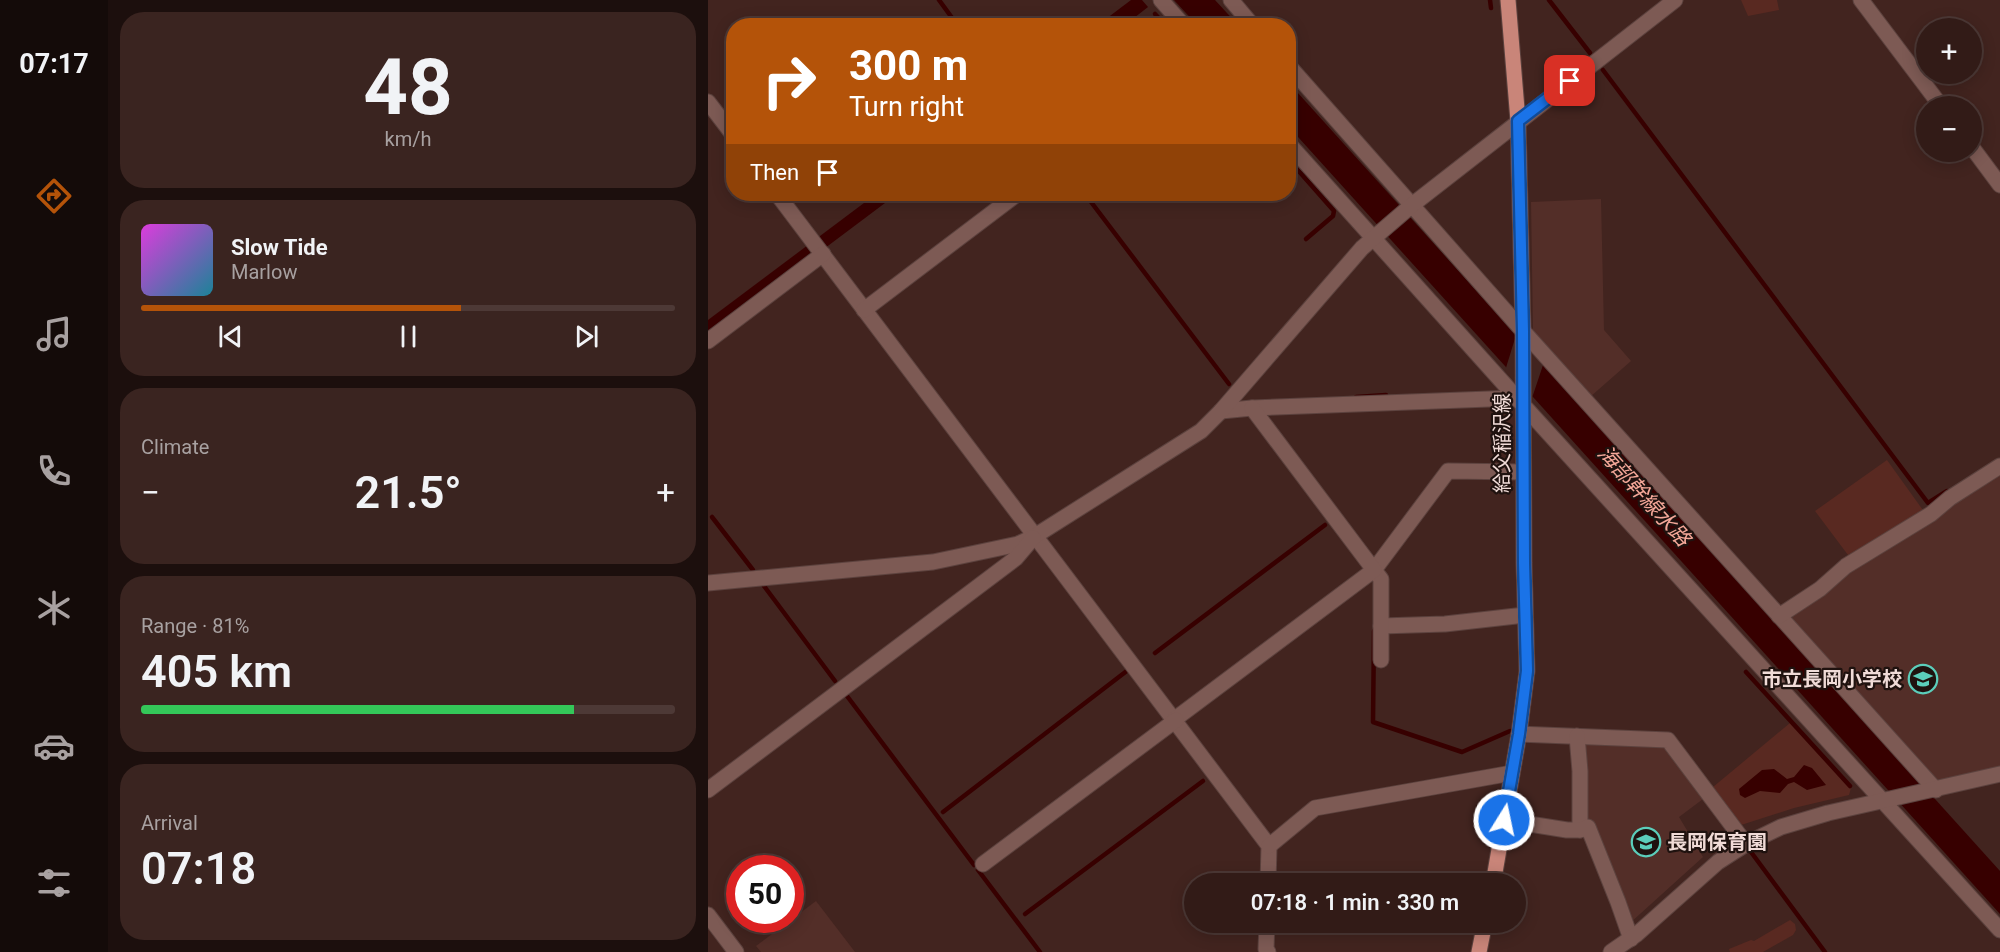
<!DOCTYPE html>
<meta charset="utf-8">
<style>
:root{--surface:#321b17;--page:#3a2420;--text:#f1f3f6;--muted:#a8a1a1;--line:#4d3936;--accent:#b45309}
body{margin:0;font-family:Roboto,"Noto Sans JP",sans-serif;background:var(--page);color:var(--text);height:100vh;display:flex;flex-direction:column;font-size:22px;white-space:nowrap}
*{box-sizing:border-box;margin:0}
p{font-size:20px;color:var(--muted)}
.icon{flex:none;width:33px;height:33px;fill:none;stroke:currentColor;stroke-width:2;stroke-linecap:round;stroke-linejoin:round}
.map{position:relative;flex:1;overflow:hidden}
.drawer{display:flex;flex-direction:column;gap:12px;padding:12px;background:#1c0f0d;width:600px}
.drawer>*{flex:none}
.guide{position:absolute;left:18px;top:18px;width:570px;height:183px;border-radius:24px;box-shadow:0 3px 15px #0003,0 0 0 2px var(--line);background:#b45309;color:#fff;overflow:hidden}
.buttons{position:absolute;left:1208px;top:18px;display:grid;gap:12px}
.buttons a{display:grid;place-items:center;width:66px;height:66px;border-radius:50%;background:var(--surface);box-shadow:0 3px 15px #0003,0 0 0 2px var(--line);font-size:30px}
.speed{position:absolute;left:18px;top:855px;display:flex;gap:12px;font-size:30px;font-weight:700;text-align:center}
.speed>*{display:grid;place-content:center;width:78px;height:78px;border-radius:50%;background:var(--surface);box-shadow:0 3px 15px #0003,0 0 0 2px var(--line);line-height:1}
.speed .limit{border:9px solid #d22;background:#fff;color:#111}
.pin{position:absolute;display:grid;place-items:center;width:51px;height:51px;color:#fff;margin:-26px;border-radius:12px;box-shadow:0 3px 9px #0006}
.me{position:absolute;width:66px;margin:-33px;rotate:10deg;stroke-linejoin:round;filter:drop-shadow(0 0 4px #0008)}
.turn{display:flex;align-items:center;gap:21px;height:126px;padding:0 24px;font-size:27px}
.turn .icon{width:78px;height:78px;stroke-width:2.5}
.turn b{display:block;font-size:42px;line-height:51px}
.then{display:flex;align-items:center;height:57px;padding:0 24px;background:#0003;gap:12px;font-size:22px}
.big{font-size:45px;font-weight:600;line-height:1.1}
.drawer .card{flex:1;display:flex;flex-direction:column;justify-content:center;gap:9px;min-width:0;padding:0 21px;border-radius:24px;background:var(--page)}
.drawer .dial{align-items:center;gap:0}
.dial b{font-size:78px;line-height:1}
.song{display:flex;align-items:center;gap:18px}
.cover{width:72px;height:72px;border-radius:9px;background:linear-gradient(135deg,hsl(300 70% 55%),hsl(190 70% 35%))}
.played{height:6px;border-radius:3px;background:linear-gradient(90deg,var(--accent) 60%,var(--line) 60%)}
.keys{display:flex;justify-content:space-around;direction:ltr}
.heat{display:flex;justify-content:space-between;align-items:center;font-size:33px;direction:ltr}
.charge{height:9px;border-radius:4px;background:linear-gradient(90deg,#34c759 81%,var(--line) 0)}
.trip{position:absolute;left:476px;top:873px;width:342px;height:60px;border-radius:30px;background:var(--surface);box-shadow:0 3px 15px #0003,0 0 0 2px var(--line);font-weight:600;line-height:60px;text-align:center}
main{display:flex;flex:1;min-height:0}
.tab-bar{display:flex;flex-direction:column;width:108px;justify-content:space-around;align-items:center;background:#140b09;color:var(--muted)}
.tab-bar .icon{width:42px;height:42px}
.tab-bar .current{color:var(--accent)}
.tab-bar b{font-size:27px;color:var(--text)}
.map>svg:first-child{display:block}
.built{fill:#532e28}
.green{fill:#592921}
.water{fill:#370000}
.pier{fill:#42241f}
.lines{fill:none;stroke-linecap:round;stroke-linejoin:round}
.stream{stroke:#370000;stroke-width:4.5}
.minor-casing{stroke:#5c423e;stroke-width:17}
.major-casing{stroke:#5c423e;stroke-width:17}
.minor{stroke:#7d5a54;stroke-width:15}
.major{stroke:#c98579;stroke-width:15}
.route-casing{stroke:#114b97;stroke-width:15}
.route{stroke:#1a73e8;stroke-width:10}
.labels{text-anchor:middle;stroke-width:4.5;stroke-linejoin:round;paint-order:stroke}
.street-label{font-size:20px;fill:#f0dbd7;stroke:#1f120f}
.poi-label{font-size:20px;font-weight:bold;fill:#f0dbd7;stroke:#1f120f;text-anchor:end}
.water-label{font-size:21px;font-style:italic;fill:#f6a899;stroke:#1f120f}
</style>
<main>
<nav class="tab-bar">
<b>07:17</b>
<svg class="icon current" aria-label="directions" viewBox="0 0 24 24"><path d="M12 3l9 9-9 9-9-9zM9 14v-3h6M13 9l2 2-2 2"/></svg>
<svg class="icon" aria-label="music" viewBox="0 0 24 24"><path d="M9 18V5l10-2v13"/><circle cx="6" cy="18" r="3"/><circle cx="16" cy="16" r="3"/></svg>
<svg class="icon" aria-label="phone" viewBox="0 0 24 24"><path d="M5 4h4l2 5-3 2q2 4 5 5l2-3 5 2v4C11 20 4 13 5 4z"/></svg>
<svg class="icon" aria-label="climate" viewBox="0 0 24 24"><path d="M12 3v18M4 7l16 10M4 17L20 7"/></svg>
<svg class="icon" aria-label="car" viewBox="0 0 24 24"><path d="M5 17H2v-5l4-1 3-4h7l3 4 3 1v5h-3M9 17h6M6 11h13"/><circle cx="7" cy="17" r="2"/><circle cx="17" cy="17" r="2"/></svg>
<svg class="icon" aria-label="filters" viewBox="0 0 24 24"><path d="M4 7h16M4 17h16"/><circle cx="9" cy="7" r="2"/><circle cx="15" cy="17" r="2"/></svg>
</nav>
<section class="drawer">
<div class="card dial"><b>48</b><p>km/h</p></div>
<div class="card">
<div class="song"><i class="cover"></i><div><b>Slow Tide</b><p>Marlow</p></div></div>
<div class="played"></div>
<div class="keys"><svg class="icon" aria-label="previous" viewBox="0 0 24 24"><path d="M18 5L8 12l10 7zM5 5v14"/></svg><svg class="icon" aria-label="pause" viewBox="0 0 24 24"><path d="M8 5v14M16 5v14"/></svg><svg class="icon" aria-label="next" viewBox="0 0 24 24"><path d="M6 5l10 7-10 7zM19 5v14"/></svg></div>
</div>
<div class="card"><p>Climate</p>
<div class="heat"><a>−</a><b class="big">21.5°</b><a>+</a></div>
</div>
<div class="card"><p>Range · 81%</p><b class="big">405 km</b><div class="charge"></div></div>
<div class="card"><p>Arrival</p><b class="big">07:18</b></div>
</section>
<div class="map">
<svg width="1292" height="952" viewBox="0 0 1292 952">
<rect width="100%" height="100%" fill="#42241f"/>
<g class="built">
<polygon points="893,199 896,330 923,361 882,397 825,332 823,202"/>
<polygon points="1292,471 1292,767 1230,782 1080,615 1140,568"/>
<polygon points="872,743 957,746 995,799 971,817 995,857 922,923 876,826"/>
<polygon points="108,901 147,952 53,952 48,946"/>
</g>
<g class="green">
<polygon points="1033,0 1069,0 1071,10 1040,16"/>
<polygon points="1179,460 1217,513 1143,559 1107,511"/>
<polygon points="1082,723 1143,788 1141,795 1086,808 1033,825 1005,787"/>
<polygon points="1082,920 1087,924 1088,930 1085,935 1055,952 1022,952 1021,949 1043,940 1046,941"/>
</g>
<g class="water">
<polygon points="423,0 434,0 440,7 417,25 390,25"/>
<polygon points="466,0 507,0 530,25 489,25"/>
<polygon points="580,82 1292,871 1292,914 581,127"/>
<polygon points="168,194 189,194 0,336 0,320"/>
<polygon points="1096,765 1104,768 1118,785 1099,790 1086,782 1080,784 1072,793 1052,791 1037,798 1032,795 1031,789 1054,770 1066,769 1079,779 1086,777"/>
</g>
<polygon class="pier" points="809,332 836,362 823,401 797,371"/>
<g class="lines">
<g class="stream">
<polyline points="231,0 250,26"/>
<polyline points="782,0 783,8"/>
<polyline points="841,0 882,53"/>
<polyline points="447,14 458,26"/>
<polyline points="895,70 1220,503 1239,491"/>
<polyline points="580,160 584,164"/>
<polyline points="589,169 626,211 625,216 598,239"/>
<polyline points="377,194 521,384"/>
<polyline points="648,397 678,395"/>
<polyline points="4,517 45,570"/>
<polyline points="56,586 127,681"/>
<polyline points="666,631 665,722 754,752 802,731"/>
<polyline points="447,653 617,525"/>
<polyline points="1038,672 1142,786"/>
<polyline points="139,696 266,865"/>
<polyline points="235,812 420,670"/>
<polyline points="1043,852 1117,952"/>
<polyline points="270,870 332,952"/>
<polyline points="317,914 495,781"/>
</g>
<g class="minor-casing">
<g id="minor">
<polyline points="453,0 476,26"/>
<polyline points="523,0 545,26"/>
<polyline points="1153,0 1233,106"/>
<polyline points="580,65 815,331 1228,790"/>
<polyline points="0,102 26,136"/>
<polyline points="580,143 815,405 1292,930"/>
<polyline points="1263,146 1292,185"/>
<polyline points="69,194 561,846 560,884"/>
<polyline points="156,310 309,194"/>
<polyline points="0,341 115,254"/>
<polyline points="513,411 544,408 808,398"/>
<polyline points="0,583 225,562 310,544 327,536 493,431 513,411 654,248 704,205 967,0"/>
<polyline points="1071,616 1112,589 1138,566 1223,514 1242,498 1292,466"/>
<polyline points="673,626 737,624 817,615"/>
<polyline points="673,660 673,579 666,570 740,471 815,472"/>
<polyline points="467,719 666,570 544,408"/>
<polyline points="811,734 960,740 1038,844"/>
<polyline points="869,736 872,771 872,830"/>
<polyline points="0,790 308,558 325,538"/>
<polyline points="796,820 859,830 872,830 880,827 910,902 923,939"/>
<polyline points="561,846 607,808 804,773"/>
<polyline points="275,864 468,720"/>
<polyline points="0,915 28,952"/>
<polyline points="559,922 558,949 560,952"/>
<polyline points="903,952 929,934 1010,862 1038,844 1073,827 1120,813 1292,774"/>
</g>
</g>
<g class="major-casing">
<g id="major">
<polyline points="785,884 811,734 819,671 816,563 815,331 810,121 800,0"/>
<polyline points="771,952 777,922"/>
</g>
</g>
<use href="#minor" class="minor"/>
<use href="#major" class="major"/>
</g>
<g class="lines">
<g class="route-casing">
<polyline id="route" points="796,820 811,734 819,671 816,563 815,331 810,121 862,81"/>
</g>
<use href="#route" class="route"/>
</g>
<defs>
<g id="school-ring" transform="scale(1.5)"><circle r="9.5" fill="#1f120f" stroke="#5bcebb" stroke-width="1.5"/><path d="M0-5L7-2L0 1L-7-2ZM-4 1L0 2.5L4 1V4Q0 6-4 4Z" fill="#5bcebb"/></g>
</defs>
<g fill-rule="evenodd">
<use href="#school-ring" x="1215" y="679"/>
<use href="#school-ring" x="938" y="842"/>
</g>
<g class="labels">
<g class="street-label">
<text transform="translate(794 443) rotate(-90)" y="7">給父稲沢線</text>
</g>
<g class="poi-label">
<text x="1194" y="686">市立長岡小学校</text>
<text x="959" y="849" text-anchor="start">長岡保育園</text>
</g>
<g class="water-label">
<text transform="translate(936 496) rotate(48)" y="7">海部幹線水路</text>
</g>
</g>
</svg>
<div class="buttons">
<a>+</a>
<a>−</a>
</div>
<div class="speed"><div class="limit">50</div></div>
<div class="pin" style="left:862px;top:81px;background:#d93025"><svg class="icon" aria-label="arrive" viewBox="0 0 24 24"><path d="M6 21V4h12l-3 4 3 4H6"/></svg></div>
<svg class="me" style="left:796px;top:820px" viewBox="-20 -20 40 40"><circle r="17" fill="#1a73e8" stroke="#fff" stroke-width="3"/><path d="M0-11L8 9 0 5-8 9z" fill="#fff"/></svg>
<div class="trip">07:18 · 1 min · 330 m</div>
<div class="guide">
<div class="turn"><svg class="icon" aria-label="right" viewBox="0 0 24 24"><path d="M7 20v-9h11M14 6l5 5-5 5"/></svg><div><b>300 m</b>Turn right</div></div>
<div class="then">Then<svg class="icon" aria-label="arrive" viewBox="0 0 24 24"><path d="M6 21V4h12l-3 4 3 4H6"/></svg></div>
</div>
</div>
</main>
